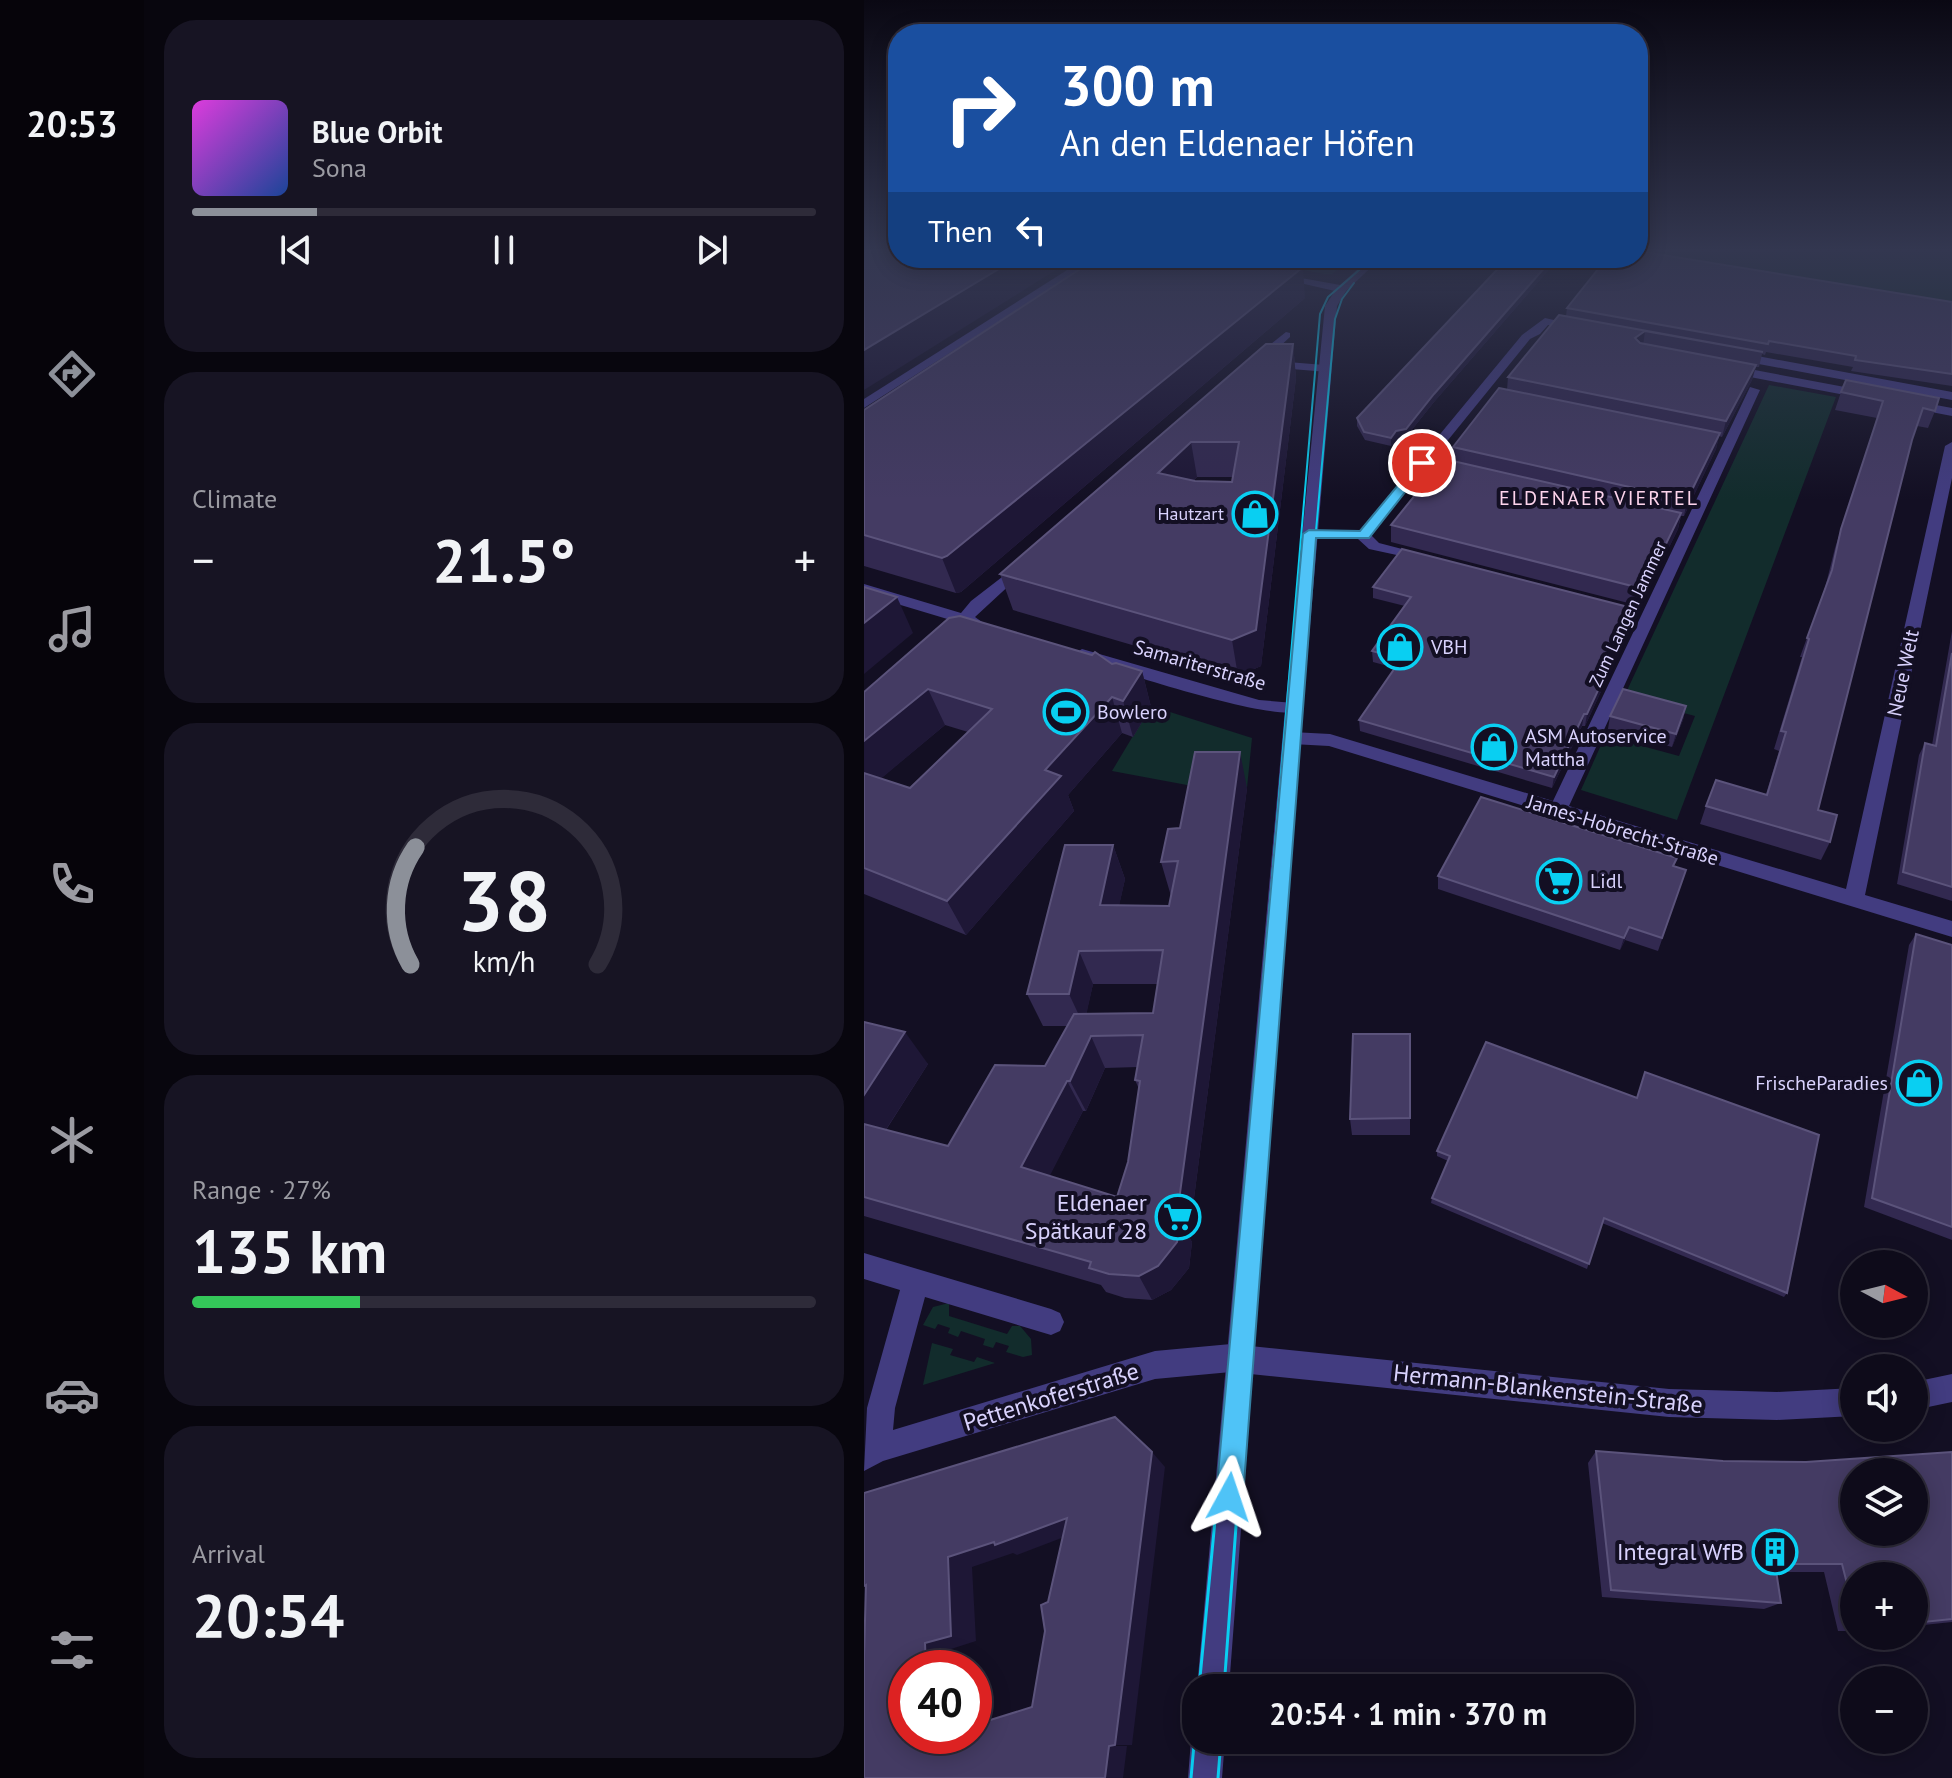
<!DOCTYPE html>
<meta charset="utf-8">
<style>
:root{--surface:#0e0b1a;--page:#171423;--text:#f1f3f6;--muted:#9b9ba2;--line:#2e2b39;--accent:#8c9099}
body{margin:0;font-family:"PT Sans",sans-serif;background:var(--page);color:var(--text);height:100vh;display:flex;flex-direction:column;font-size:30px;white-space:nowrap}
*{box-sizing:border-box;margin:0}
p{font-size:26px;color:var(--muted)}
.icon{flex:none;width:44px;height:44px;fill:none;stroke:currentColor;stroke-width:2;stroke-linecap:round;stroke-linejoin:round}
.map{position:relative;flex:1;overflow:hidden}
.details{display:flex;flex-direction:column;gap:20px;padding:20px;background:#08060e;width:720px}
.details>*{flex:none}
.hud{position:absolute;left:24px;top:24px;width:760px;height:244px;border-radius:32px;box-shadow:0 4px 20px #0003,0 0 0 2px var(--line);background:#1a4fa0;color:#fff;overflow:hidden}
.needle{width:52px;rotate:97deg}
.buttons{position:absolute;left:976px;top:1250px;display:grid;gap:16px}
.buttons a{display:grid;place-items:center;width:88px;height:88px;border-radius:50%;background:var(--surface);box-shadow:0 4px 20px #0003,0 0 0 2px var(--line);font-size:40px}
.speed{position:absolute;left:24px;top:1650px;display:flex;gap:16px;font-size:40px;font-weight:700;text-align:center}
.speed>*{display:grid;place-content:center;width:104px;height:104px;border-radius:50%;background:var(--surface);box-shadow:0 4px 20px #0003,0 0 0 2px var(--line);line-height:1}
.speed .limit{border:12px solid #d22;background:#fff;color:#111}
.pin{position:absolute;display:grid;place-items:center;width:68px;height:68px;color:#fff;margin:-34px;border:4px solid #fff;border-radius:50%;box-shadow:0 2px 8px #0007}
.me{position:absolute;width:88px;margin:-44px;rotate:5deg;stroke-linejoin:round;filter:drop-shadow(0 0 6px #0008)}
.turn{display:flex;align-items:center;gap:28px;height:168px;padding:0 40px;font-size:36px}
.turn .icon{width:104px;height:104px;stroke-width:2.5}
.turn b{display:block;font-size:56px;line-height:68px}
.then{display:flex;align-items:center;height:76px;padding:0 40px;background:#0003;gap:16px;font-size:30px}
.big{font-size:60px;font-weight:700;line-height:1.1}
.details .card{flex:1;display:flex;flex-direction:column;justify-content:center;gap:12px;min-width:0;padding:0 28px;border-radius:32px;background:var(--page)}
.details .dial{align-items:center;gap:0}
.dial svg{height:208px;overflow:visible;fill:none;stroke:var(--line);stroke-width:7;stroke-linecap:round;text-anchor:middle}
.dial text{fill:var(--text);stroke:none}
.song{display:flex;align-items:center;gap:24px}
.cover{width:96px;height:96px;border-radius:12px;background:linear-gradient(135deg,hsl(300 70% 55%),hsl(220 70% 35%))}
.played{height:8px;border-radius:4px;background:linear-gradient(90deg,var(--accent) 20%,var(--line) 20%)}
.keys{display:flex;justify-content:space-around;direction:ltr}
.heat{display:flex;justify-content:space-between;align-items:center;font-size:44px;direction:ltr}
.charge{height:12px;border-radius:6px;background:linear-gradient(90deg,#34c759 27%,var(--line) 0)}
.trip{position:absolute;left:318px;top:1674px;width:452px;height:80px;border-radius:32px;background:var(--surface);box-shadow:0 4px 20px #0003,0 0 0 2px var(--line);font-weight:700;line-height:80px;text-align:center}
main{display:flex;flex:1;min-height:0}
.tab-bar{display:flex;flex-direction:column;width:144px;justify-content:space-around;align-items:center;background:#06040a;color:var(--muted)}
.tab-bar .icon{width:56px;height:56px}
.tab-bar .selected{color:var(--accent)}
.tab-bar b{font-size:36px;color:var(--text)}
.map>svg:first-child{display:block}
.green{fill:#122c2c}
.lines{fill:none;stroke-linecap:round;stroke-linejoin:round}
.minor{fill:#423c80;fill-rule:evenodd}
.tertiary{fill:#423c80;fill-rule:evenodd}
.tram-far1{stroke:#09cff2;stroke-width:2}
.tram{stroke:#09cff2;stroke-width:3}
.wall{fill:#322950;fill-rule:evenodd}
.shaded-wall{fill:#1e1736}
.building{fill:#443b63;stroke:#5b537b;stroke-width:2;fill-rule:evenodd}
.route{fill:#4fc3f7;stroke:#337fa1;stroke-width:2}
.labels{text-anchor:middle;stroke-width:8;stroke-linejoin:round;paint-order:stroke}
.far-poi-label{font-size:18px;fill:#d9d2fd;stroke:#130f23;text-anchor:end}
.far-street-label{font-size:18px;fill:#d9d2fd;stroke:#130f23}
.far-quarter-label{font-size:20px;letter-spacing:2px;fill:#fdd4ec;stroke:#130f23}
.poi-label{font-size:20px;fill:#d9d2fd;stroke:#130f23;text-anchor:start}
.street-label{font-size:20px;fill:#d9d2fd;stroke:#130f23}
.near-poi-label{font-size:24px;fill:#d9d2fd;stroke:#130f23;text-anchor:end}
.near-street-label{font-size:24px;fill:#d9d2fd;stroke:#130f23}
</style>
<main>
<nav class="tab-bar">
<b>20:53</b>
<svg class="icon selected" aria-label="directions" viewBox="0 0 24 24"><path d="M12 3l9 9-9 9-9-9zM9 14v-3h6M13 9l2 2-2 2"/></svg>
<svg class="icon" aria-label="music" viewBox="0 0 24 24"><path d="M9 18V5l10-2v13"/><circle cx="6" cy="18" r="3"/><circle cx="16" cy="16" r="3"/></svg>
<svg class="icon" aria-label="phone" viewBox="0 0 24 24"><path d="M5 4h4l2 5-3 2q2 4 5 5l2-3 5 2v4C11 20 4 13 5 4z"/></svg>
<svg class="icon" aria-label="climate" viewBox="0 0 24 24"><path d="M12 3v18M4 7l16 10M4 17L20 7"/></svg>
<svg class="icon" aria-label="car" viewBox="0 0 24 24"><path d="M5 17H2v-5l4-1 3-4h7l3 4 3 1v5h-3M9 17h6M6 11h13"/><circle cx="7" cy="17" r="2"/><circle cx="17" cy="17" r="2"/></svg>
<svg class="icon" aria-label="filters" viewBox="0 0 24 24"><path d="M4 7h16M4 17h16"/><circle cx="9" cy="7" r="2"/><circle cx="15" cy="17" r="2"/></svg>
</nav>
<section class="details">
<div class="card">
<div class="song"><i class="cover"></i><div><b>Blue Orbit</b><p>Sona</p></div></div>
<div class="played"></div>
<div class="keys"><svg class="icon" aria-label="previous" viewBox="0 0 24 24"><path d="M18 5L8 12l10 7zM5 5v14"/></svg><svg class="icon" aria-label="pause" viewBox="0 0 24 24"><path d="M8 5v14M16 5v14"/></svg><svg class="icon" aria-label="next" viewBox="0 0 24 24"><path d="M6 5l10 7-10 7zM19 5v14"/></svg></div>
</div>
<div class="card"><p>Climate</p>
<div class="heat"><a>−</a><b class="big">21.5°</b><a>+</a></div>
</div>
<div class="card dial"><svg viewBox="0 0 100 80">
<path d="M14 69A42 42 0 1 1 86 69"/>
<path d="M14 69A42 42 0 0 1 16 24" stroke="#8c9099"/>
<text x="50" y="56" font-size="32" font-weight="700">38</text>
<text x="50" y="72" font-size="11">km/h</text>
</svg></div>
<div class="card"><p>Range · 27%</p><b class="big">135 km</b><div class="charge"></div></div>
<div class="card"><p>Arrival</p><b class="big">20:54</b></div>
</section>
<div class="map">
<svg width="1088" height="1778" viewBox="0 0 1088 1778">
<rect width="100%" height="100%" fill="#130f23"/>
<g class="green">
<polygon points="774,251 1088,251 1088,304"/>
<polygon points="374,258 487,258 468,274 461,274"/>
<polygon points="905,385 972,397 813,820 717,790 741,736 815,756 831,716 760,697"/>
<polygon points="287,706 388,738 383,788 339,788 248,771"/>
<polygon points="85,1303 85,1316 143,1334 148,1326 156,1326 167,1339 168,1355 159,1357 142,1352 145,1346 132,1342 129,1348 119,1345 121,1339 97,1331 94,1337 84,1333 86,1328 74,1324 71,1329 59,1325 69,1307"/>
<polygon points="68,1343 89,1349 86,1355 110,1362 113,1357 131,1363 59,1385"/>
</g>
<g class="lines">
<g class="minor">
<polygon points="222,258 234,258 0,408 0,399"/>
<polygon points="681,318 721,327 715,330 684,325 676,334 666,339 507,535 515,543 565,556 565,562 505,549 494,539 440,537 438,534 445,530 496,531 658,335"/>
<polygon points="422,332 426,333 426,337 401,360 460,365 464,366 464,372 404,367 398,363 388,365 388,359"/>
<polygon points="872,352 1088,392 1088,400 868,359 868,353"/>
<polygon points="864,365 1002,391 1008,395 1002,399 860,372 860,366"/>
<polygon points="886,387 896,390 705,806 982,889 1081,446 1088,442 1088,478 1001,895 1088,921 1088,937 465,746 428,744 419,738 428,732 466,734 689,801"/>
<polygon points="1045,400 1088,408 1088,416 1041,407 1039,404"/>
<polygon points="160,560 165,561 165,567 111,617 118,622 116,625 104,625 92,641 86,642 78,637 90,621 0,594 0,584 97,613 107,601"/>
<path d="M218 649 395 700 430 703 439 709C422 728 244 667 212 658L210 654Z"/>
<polygon points="0,1253 187,1309 196,1313 200,1322 196,1331 187,1335 61,1297 31,1408 29,1430 291,1351 367,1344 805,1389 913,1392 990,1388 990,1416 913,1420 805,1417 367,1372 291,1379 19,1461 0,1471 3,1408 36,1290 0,1279"/>
<polygon points="1088,1374 1088,1402 1050,1410 1050,1382"/>
</g>
<g class="tertiary">
<polygon points="506,258 517,258 482,291 473,306 439,709 365,1688 333,1688 421,709 461,306 471,291 410,277 415,274 476,285"/>
<polygon points="332,1729 332,1740 361,1740 358,1778 324,1778 327,1740"/>
</g>
<g class="tram-far1">
<polyline points="371,1313 456,314 464,297 509,258"/>
<polyline points="388,1313 417,921 471,319 478,299 490,283"/>
</g>
<g class="tram">
<polyline points="335,1688 371,1311"/>
<polyline points="360,1688 388,1311"/>
<polyline points="327,1778 332,1722"/>
<polyline points="354,1778 357,1740"/>
</g>
</g>
<g class="wall">
<polygon points="644,258 695,258 570,402 542,437 533,440 527,446 501,440 493,426 493,418"/>
<polygon points="441,298 97,592 92,593 0,566 0,410"/>
<polygon points="1088,302 1088,386 987,371 989,367 902,352 901,355 898,354 895,367 892,367 888,380 858,437 855,436 852,449 820,516 817,516 814,529 776,606 527,542 527,525 588,461 589,447 643,390 644,377 702,316 703,308"/>
<path d="M429 344 432 378 397 666 374 676 149 610 136 574ZM333 477H369L368 482 329 481Z"/>
<polygon points="977,392 1071,411 1064,428 1053,426 1048,440 954,810 966,842 957,860 836,824 842,806 902,794 915,751 910,749 938,657 936,657 961,588 971,548 1013,418 971,410"/>
<polygon points="509,587 772,609 770,620 721,726 718,726 688,788 496,731 495,720 531,668 509,662 508,651 541,606 509,598"/>
<polygon points="1088,631 1088,901 1033,884 1055,755 1061,743 1068,745"/>
<path d="M248 664 278 671 287 707 269 737 258 733 204 795 210 811 102 935 0 894V692ZM81 725 104 732 46 788 17 778Z"/>
<polygon points="822,706 819,720 808,747 744,729 746,716"/>
<path d="M383 788 325 1237 328 1242 325 1268 307 1290 288 1300 261 1298 242 1292 237 1285 0 1216V1022L64 1064 22 1130 84 1146 181 1066 203 1026H179L163 994 249 845 261 879 255 905 305 906 307 896 297 862 316 828ZM229 984H294L289 1013 222 1014ZM274 1067 271 1080 275 1089 264 1162 253 1197 185 1176 219 1111H222L241 1068Z"/>
<polygon points="810,866 822,870 794,951 761,940 756,950 574,889 574,876"/>
<polygon points="1052,934 1088,945 1088,1240 1000,1207 1045,945"/>
<polygon points="546,1034 546,1135 488,1135 486,1119"/>
<polygon points="573,1151 923,1293 920,1297 738,1223 723,1269 567,1203 568,1198 584,1161 573,1156"/>
<polygon points="732,1451 859,1461 942,1462 1088,1452 1088,1622 1050,1626 1050,1576 990,1576 990,1631 974,1631 960,1572 912,1572 917,1603 900,1609 738,1597 724,1463"/>
<polygon points="1001,1636 1048,1636 1049,1639 1027,1644 1003,1644"/>
</g>
<g class="shaded-wall">
<polygon points="153,258 211,258 0,390 0,350"/>
<polygon points="689,258 695,258 570,402 542,437 533,440 527,446 527,438 532,431 570,394"/>
<polygon points="439,267 441,298 97,592 92,593 78,558"/>
<polygon points="781,331 779,346 771,338"/>
<polygon points="429,344 432,378 397,666 374,676 368,640"/>
<polygon points="892,365 888,380 858,437 862,421"/>
<polygon points="856,433 852,449 820,516 823,500"/>
<polygon points="327,442 333,477 301,508 294,473"/>
<polygon points="817,513 814,529 776,606 780,589"/>
<polygon points="33,597 49,633 0,674 0,623"/>
<polygon points="772,609 770,620 721,726 723,714"/>
<polygon points="278,671 287,707 269,737 259,701"/>
<polygon points="64,689 81,725 0,793 0,741"/>
<polygon points="248,697 258,733 204,795 210,811 102,935 83,901 181,770"/>
<polygon points="822,706 819,720 808,747 812,734"/>
<polygon points="720,714 718,726 688,788 690,777"/>
<polygon points="376,752 383,788 325,1237 328,1242 325,1268 307,1290 288,1300 275,1276 313,1215"/>
<polygon points="249,845 261,879 248,939 236,905"/>
<polygon points="765,927 761,940 756,950 760,938"/>
<polygon points="215,951 229,984 220,1026 205,994"/>
<polygon points="41,1032 64,1064 10,1148 0,1137 0,1095"/>
<polygon points="227,1036 241,1068 222,1111 206,1081"/>
<polygon points="203,1081 219,1111 176,1195 157,1167"/>
<polygon points="288,1452 301,1467 268,1745 251,1745"/>
<polygon points="203,1518 221,1529 153,1555 149,1553 108,1567 112,1641 87,1649 89,1668 62,1668 61,1643 84,1557"/>
<polygon points="245,1746 263,1746 259,1778 241,1778"/>
</g>
<g class="building">
<polygon points="0,251 34,251 34,258 153,258 0,350"/>
<polygon points="774,251 1088,302 1088,374 991,360 992,356 905,341 904,344 703,308 743,258 774,258"/>
<polygon points="233,258 387,258 439,267 83,556 78,558 0,535 0,410"/>
<polygon points="644,258 689,258 570,394 542,429 532,431 527,438 500,432 493,418"/>
<polygon points="695,315 899,352 781,331 771,338 776,343 892,365 862,421 644,377"/>
<path d="M402 344H429L392 630 368 640 136 574ZM327 442H375L368 482 331 481 294 473Z"/>
<polygon points="982,380 1075,398 1071,411 1059,408 1048,440 954,810 973,815 966,842 842,806 852,780 903,795 922,732 917,731 945,639 943,638 968,570 977,529 1019,401 977,392"/>
<polygon points="635,388 856,433 823,500 589,447"/>
<polygon points="580,459 817,513 780,589 527,525"/>
<polygon points="538,549 772,609 723,714 720,714 690,777 495,720 537,659 508,651 547,597 509,587"/>
<polygon points="0,587 33,597 0,623"/>
<polygon points="96,616 228,655 231,652 248,664 252,663 278,671 259,701 248,697 181,770 197,776 83,901 0,868 0,773 46,788 128,709 64,689 0,741 0,692 85,618"/>
<polygon points="1088,653 1088,887 1039,872 1061,743 1072,746"/>
<polygon points="759,689 822,706 812,734 746,716"/>
<path d="M331 752H376L313 1215 317 1216 313 1242 294 1266 275 1276 245 1274 225 1268 227 1262 0 1197V1124L84 1146 131 1065 181 1066 210 1014 289 1013 299 950 215 951 205 994H163L201 845H249L236 905 305 906 314 861 297 862 304 829 316 828ZM279 1035 271 1080 276 1081 264 1162 253 1197 157 1167 203 1081H206L227 1036Z"/>
<polygon points="617,797 813,858 809,866 822,870 798,938 765,927 760,938 574,876"/>
<polygon points="1052,934 1088,945 1088,1227 1008,1198"/>
<polygon points="0,1022 41,1032 0,1095"/>
<polygon points="489,1034 546,1034 546,1118 486,1119"/>
<polygon points="622,1042 773,1098 781,1072 955,1135 923,1293 740,1218 725,1264 568,1198 586,1156 573,1151"/>
<path d="M251 1417 288 1452 251 1745 245 1746 241 1778H0V1656L2 1585 0 1586V1493ZM203 1518 184 1602 177 1605 181 1631 168 1707 110 1725V1736H75L67 1738V1736H42V1668H62L61 1643 87 1636 84 1557 130 1542 131 1545Z"/>
<path d="M732 1451 859 1461 942 1462 1088 1452V1619L1050 1623V1576H990V1611L978 1564H911L917 1603 747 1590ZM990 1472H1050V1532H990Z"/>
<polygon points="1024,1636 1048,1636 1049,1639 1025,1640"/>
</g>
<linearGradient id="sky" x2="0" y2="1"><stop stop-color="#0a0813"/><stop offset="0.5" stop-color="#333750"/><stop offset="1" stop-color="#333750" stop-opacity="0"/></linearGradient>
<rect width="1088" height="500" fill="url(#sky)"/>
<polygon class="route" points="554,461 564,463 505,538 452,538 379,1497 375,1507 365,1511 356,1507 352,1497 439,534 445,530 496,531"/>
<defs>
<g id="shop-ring" transform="scale(2.3)"><circle r="9.5" fill="#130f23" stroke="#09cff2" stroke-width="1.5"/><path d="M-5-2.5h2.3a2.7 3.5 0 0 1 5.4 0H5L5.5 6h-11ZM-1.5-2.5h3a1.5 2.3 0 0 0-3 0Z" fill="#09cff2"/></g>
<g id="stadium-ring" transform="scale(2.3)"><circle r="9.5" fill="#130f23" stroke="#09cff2" stroke-width="1.5"/><path d="M0-5a6.5 5 0 1 0 0 10a6.5 5 0 1 0 0-10ZM-3.5-1.8h7v3.6h-7Z" fill="#09cff2"/></g>
<g id="supermarket-ring" transform="scale(2.3)"><circle r="9.5" fill="#130f23" stroke="#09cff2" stroke-width="1.5"/><path d="M-6-5.5h2.5l.6 2H6L4.5 2H-2.5L-4.4-4H-6ZM-1.5 3.2a1.3 1.3 0 1 0 .1 0ZM3 3.2a1.3 1.3 0 1 0 .1 0Z" fill="#09cff2"/></g>
<g id="building-ring" transform="scale(2.3)"><circle r="9.5" fill="#130f23" stroke="#09cff2" stroke-width="1.5"/><path d="M-4-6H4V6H1V3H-1V6H-4ZM-2.5-4.3h1.7v1.8h-1.7ZM.8-4.3h1.7v1.8H.8ZM-2.5-1h1.7V.8h-1.7ZM.8-1h1.7V.8H.8Z" fill="#09cff2"/></g>
</defs>
<g fill-rule="evenodd">
<use href="#shop-ring" x="391" y="514"/>
<use href="#shop-ring" x="536" y="647"/>
<use href="#stadium-ring" x="202" y="712"/>
<use href="#shop-ring" x="630" y="747"/>
<use href="#supermarket-ring" x="695" y="881"/>
<use href="#shop-ring" x="1055" y="1083"/>
<use href="#supermarket-ring" x="314" y="1217"/>
<use href="#building-ring" x="911" y="1552"/>
</g>
<g class="labels">
<g class="far-poi-label">
<text x="360" y="520">Hautzart</text>
</g>
<g class="far-street-label">
<text transform="translate(764 614) rotate(-65)" y="6">Zum Langen Jammer</text>
</g>
<g class="far-quarter-label">
<text x="735" y="505">ELDENAER VIERTEL</text>
</g>
<g class="poi-label">
<text x="567" y="654">VBH</text>
<text x="233" y="719">Bowlero</text>
<text x="661" y="743">ASM Autoservice<tspan x="661" dy="23">Mattha</tspan></text>
<text x="726" y="888">Lidl</text>
<text x="1024" y="1090" text-anchor="end">FrischeParadies</text>
</g>
<g class="street-label">
<text transform="translate(336 665) rotate(16)" y="7">Samariterstraße</text>
<text transform="translate(1039 673) rotate(-78)" y="7">Neue Welt</text>
<text transform="translate(759 830) rotate(17)" y="7">James-Hobrecht-Straße</text>
</g>
<g class="near-poi-label">
<text x="283" y="1211">Eldenaer<tspan x="283" dy="28">Spätkauf 28</tspan></text>
<text x="880" y="1560">Integral WfB</text>
</g>
<g class="near-street-label">
<text transform="translate(684 1389) rotate(6)" y="8">Hermann-Blankenstein-Straße</text>
<text transform="translate(187 1397) rotate(-17)" y="8">Pettenkoferstraße</text>
</g>
</g>
</svg>
<div class="buttons">
<a><svg class="needle" viewBox="-14 -14 28 28"><path d="M0-13l5 13h-10z" fill="#e53935"/><path d="M0 13l5-13h-10z" fill="#9b9ba2"/></svg></a>
<a><svg class="icon" aria-label="sound" viewBox="0 0 24 24"><path d="M4 9h4l5-4v14l-5-4H4zM17 9q2 3 0 6"/></svg></a>
<a><svg class="icon" aria-label="layers" viewBox="0 0 24 24"><path d="M12 4l9 5-9 5-9-5zM3 14l9 5 9-5"/></svg></a>
<a>+</a>
<a>−</a>
</div>
<div class="speed"><div class="limit">40</div></div>
<div class="pin" style="left:558px;top:463px;background:#d93025"><svg class="icon" aria-label="arrive" viewBox="0 0 24 24"><path d="M6 21V4h12l-3 4 3 4H6"/></svg></div>
<svg class="me" style="left:365px;top:1497px" viewBox="-20 -20 40 40"><path d="M0-17L14 15 0 8-14 15z" fill="#4fc3f7" stroke="#fff" stroke-width="4"/></svg>
<div class="trip">20:54 · 1 min · 370 m</div>
<div class="hud">
<div class="turn"><svg class="icon" aria-label="right" viewBox="0 0 24 24"><path d="M7 20v-9h11M14 6l5 5-5 5"/></svg><div><b>300 m</b>An den Eldenaer Höfen</div></div>
<div class="then">Then<svg class="icon" aria-label="left" viewBox="0 0 24 24"><path d="M17 20v-9H6M10 6l-5 5 5 5"/></svg></div>
</div>
</div>
</main>
